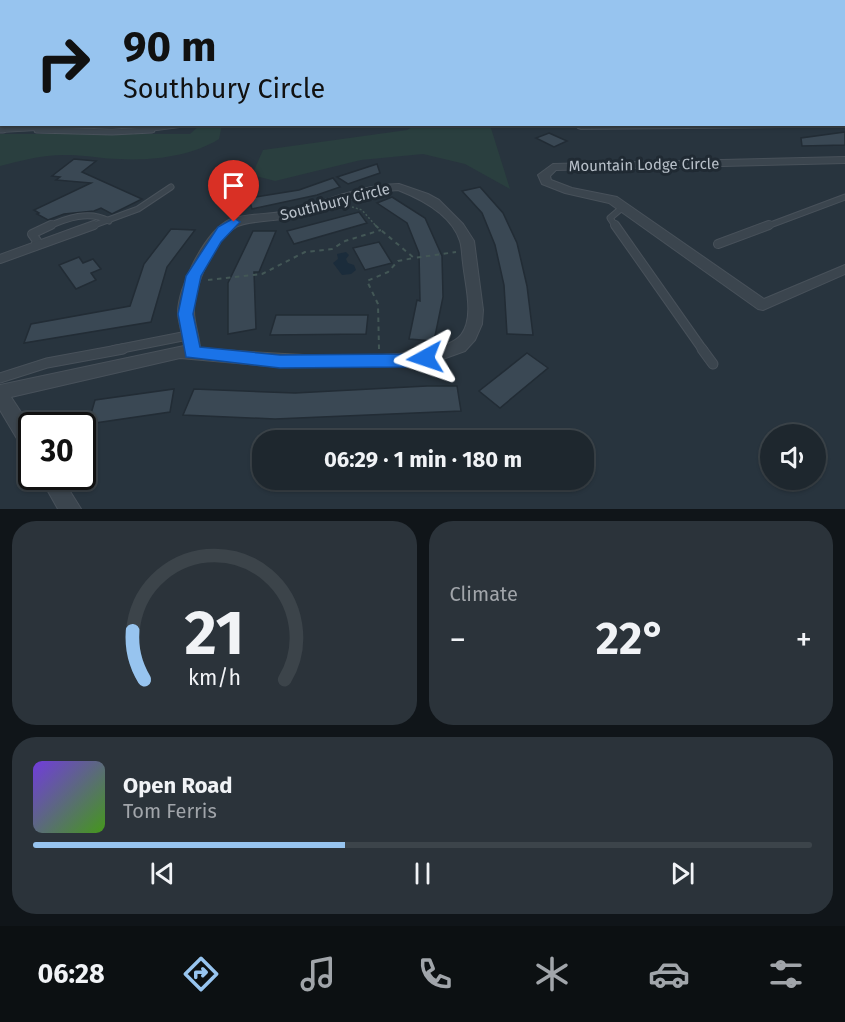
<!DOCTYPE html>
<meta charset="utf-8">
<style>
:root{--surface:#1e272e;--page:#2b333a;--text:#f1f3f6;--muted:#a1a5aa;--line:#3c444a;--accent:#97c4ef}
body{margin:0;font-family:"Fira Sans",sans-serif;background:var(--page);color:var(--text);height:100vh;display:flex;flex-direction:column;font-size:22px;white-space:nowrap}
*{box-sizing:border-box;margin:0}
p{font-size:20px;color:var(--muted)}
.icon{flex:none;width:33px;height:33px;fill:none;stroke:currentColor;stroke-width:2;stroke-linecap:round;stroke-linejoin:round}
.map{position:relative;height:509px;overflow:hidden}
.sheet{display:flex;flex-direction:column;gap:12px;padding:12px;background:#101519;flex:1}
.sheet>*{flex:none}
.top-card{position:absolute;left:0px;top:0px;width:846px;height:126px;box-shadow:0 2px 4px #0004,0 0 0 2px var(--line);background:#97c4ef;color:#111;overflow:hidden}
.fabs{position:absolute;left:760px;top:424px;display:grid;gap:12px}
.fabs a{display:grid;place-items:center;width:66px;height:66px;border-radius:50%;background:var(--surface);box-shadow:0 2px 4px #0004,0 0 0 2px var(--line);font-size:30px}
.speed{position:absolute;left:18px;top:412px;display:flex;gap:12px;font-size:30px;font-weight:700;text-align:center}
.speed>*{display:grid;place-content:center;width:78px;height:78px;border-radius:50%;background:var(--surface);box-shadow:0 2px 4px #0004,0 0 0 2px var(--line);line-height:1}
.speed .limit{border:3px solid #111;border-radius:9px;background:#fff;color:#111}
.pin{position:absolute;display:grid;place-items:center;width:51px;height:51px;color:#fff;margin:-62px -26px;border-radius:50% 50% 50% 0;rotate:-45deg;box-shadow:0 0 6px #0007}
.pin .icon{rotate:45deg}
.me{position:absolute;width:66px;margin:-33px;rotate:265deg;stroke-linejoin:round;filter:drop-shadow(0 0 4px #0008)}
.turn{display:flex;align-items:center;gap:21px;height:126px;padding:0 24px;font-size:27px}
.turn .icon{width:78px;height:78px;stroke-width:2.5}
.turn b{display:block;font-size:42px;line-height:51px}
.big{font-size:45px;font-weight:700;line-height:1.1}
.sheet .card{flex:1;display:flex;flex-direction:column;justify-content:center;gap:9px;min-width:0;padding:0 21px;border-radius:24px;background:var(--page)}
.sheet .dial{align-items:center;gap:0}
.dial svg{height:156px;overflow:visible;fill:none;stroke:var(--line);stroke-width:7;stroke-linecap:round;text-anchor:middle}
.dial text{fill:var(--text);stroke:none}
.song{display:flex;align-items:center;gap:18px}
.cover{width:72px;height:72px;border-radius:9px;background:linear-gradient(135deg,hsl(260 70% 55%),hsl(100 70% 35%))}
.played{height:6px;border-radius:3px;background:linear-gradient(90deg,var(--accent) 40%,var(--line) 40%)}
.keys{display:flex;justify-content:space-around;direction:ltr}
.heat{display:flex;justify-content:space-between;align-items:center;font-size:33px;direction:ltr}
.sheet .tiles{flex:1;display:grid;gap:12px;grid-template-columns:1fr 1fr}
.card:last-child{grid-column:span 2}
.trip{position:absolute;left:252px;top:430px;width:342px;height:60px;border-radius:24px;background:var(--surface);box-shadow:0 2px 4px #0004,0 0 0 2px var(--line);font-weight:700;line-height:60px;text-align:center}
.dock{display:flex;height:96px;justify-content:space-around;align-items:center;background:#0c1012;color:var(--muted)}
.dock .icon{width:42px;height:42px}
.dock .selected{color:var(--accent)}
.dock b{font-size:27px;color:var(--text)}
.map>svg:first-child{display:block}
.green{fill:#2a3f3f}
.water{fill:#1b2c3b}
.building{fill:#3a4854;stroke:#222c35;stroke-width:1.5}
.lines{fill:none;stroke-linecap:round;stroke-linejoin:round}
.lane-far4-casing{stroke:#48515a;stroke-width:4}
.lane-far3-casing{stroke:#48515a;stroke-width:6}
.lane-far2-casing{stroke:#48515a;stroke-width:7}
.lane-far1-casing{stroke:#48515a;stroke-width:10}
.lane-casing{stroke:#48515a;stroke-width:11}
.street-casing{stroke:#48515a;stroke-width:2}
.secondary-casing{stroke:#48515a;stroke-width:2}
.path-far1{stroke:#435756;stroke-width:1.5;stroke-dasharray:2 2;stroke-linecap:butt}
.path{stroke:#435756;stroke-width:2;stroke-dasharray:4.5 4.5;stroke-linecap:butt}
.lane-far4{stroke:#3b454e;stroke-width:3}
.lane-far3{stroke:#3b454e;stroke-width:4.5}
.lane-far2{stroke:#3b454e;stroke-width:5}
.lane-far1{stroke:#3b454e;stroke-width:8}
.lane{stroke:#3b454e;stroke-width:9}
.street{fill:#3b454e;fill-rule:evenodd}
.secondary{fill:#4a5560;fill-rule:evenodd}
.route{fill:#1a73e8;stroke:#114b97;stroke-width:1.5}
.labels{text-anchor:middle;stroke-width:6;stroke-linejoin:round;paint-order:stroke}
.street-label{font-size:15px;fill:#b8c0c9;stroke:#202a33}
</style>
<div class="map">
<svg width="845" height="509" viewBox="0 0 845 509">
<rect width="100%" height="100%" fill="#28343e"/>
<g class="green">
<path d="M200 125H222L219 139C192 156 152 161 120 159 103 159 86 155 69 155 45 154 23 160 0 166V134H190Z"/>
<polygon points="415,125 490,125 510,189 465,164 423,154 361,160 275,181 252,175 263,150 407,130"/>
</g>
<polygon class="water" points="346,252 349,255 346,259 348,263 354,265 356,270 351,274 342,275 333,263 338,259 337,254"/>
<g class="building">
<polygon points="845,132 845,145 802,146 801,138"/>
<polygon points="549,133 567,141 554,147 536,138"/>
<polygon points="74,159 96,161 82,172 142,199 112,214 101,208 94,211 64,214 48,220 37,214 39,213 34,210 91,183 56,180 60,177 52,176"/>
<polygon points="377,164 380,173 348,184 337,177"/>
<polygon points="333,178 340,187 317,195 252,209 249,198 299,190"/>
<polygon points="480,187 503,213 517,243 527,286 533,335 507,334 504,285 495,245 482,213 462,191"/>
<polygon points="392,197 425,218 442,256 443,297 434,341 409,339 417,300 420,301 419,253 407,223 377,203"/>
<polygon points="359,212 367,223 294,244 287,231"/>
<polygon points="171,229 195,230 167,267 151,322 24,343 31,324 130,306 144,264"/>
<polygon points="253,231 276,231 259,272 254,272 256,329 228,334 228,283"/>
<polygon points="379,242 392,263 365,270 353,248"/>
<polygon points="79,257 83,263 93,259 101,269 91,273 96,280 76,289 59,265"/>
<polygon points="276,315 368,315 366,334 270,335"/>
<polygon points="527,353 548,368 500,408 479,391"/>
<polygon points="427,386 457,386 461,411 275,419 183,415 194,389 295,393"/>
<polygon points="174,389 170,412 88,424 95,400"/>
</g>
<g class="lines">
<g class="lane-far4-casing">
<polyline id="lane-far4" points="455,0 457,2"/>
</g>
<g class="lane-far3-casing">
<g id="lane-far3">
<polyline points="39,124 37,130 80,131"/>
<polyline points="0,130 36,128"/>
<polyline points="133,131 187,124"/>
</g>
</g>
<g class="lane-far2-casing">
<g id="lane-far2">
<polyline points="0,130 3,130"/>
<polyline points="37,130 112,132 152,130"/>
<path d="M47 227C67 218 89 210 109 221"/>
<polyline points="89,227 138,209 171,187"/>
<polyline points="616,227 610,218 623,207"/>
<polyline points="765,227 845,197"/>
</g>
</g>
<g class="lane-far1-casing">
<g id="lane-far1">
<polyline points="615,225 703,350"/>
<polyline points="718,244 769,225"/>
<polyline points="35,246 37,241 32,234 51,225"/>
<polyline points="0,259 94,225"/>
<polyline points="114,350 190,335"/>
</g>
</g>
<g class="lane-casing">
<g id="lane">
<polyline points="702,349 713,364"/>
<polyline points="0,378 47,363 123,349"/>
</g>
</g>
<g class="street-casing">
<g id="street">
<polygon points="45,0 97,0 36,2"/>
<polygon points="253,0 259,0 252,2"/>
<rect x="295" y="0" width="6" height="2"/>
<polygon points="791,0 797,0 799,2 792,2"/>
<rect x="0" y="5" width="2" height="4"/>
<rect x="844" y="28" width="1" height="4"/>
<polygon points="0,45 2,45 0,50"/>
<rect x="844" y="80" width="1" height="4"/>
<polygon points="844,103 845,104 845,110 844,110"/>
<polygon points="845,114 845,121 844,121 844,114"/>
<polygon points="577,124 789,124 785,127 581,129 578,128"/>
<polygon points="845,157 845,163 556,170 550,176 551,180 572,188 617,197 764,299 845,265 845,274 763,310 758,309 609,203 565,193 542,184 538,175 553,164"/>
<path d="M399 184 428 194 439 200 463 224 474 241 483 310 482 324 475 340 465 351 440 360 405 366 280 367 180 358 11 397 32 429V454L25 452 0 410V385L184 346C183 335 179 325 178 314 177 288 205 232 229 220 243 213 275 215 292 210 327 200 363 185 399 184ZM398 190C421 199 452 215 460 241 462 247 462 256 463 263 465 284 475 317 461 335 433 369 246 352 200 348 199 335 194 323 194 311 194 287 213 239 236 227 248 220 282 221 299 216 331 206 365 192 398 190Z"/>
<polygon points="40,477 61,477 81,509 58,509"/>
</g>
</g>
<g class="secondary-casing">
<g id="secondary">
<polygon points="572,0 592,0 571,2"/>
<rect x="0" y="54" width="2" height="6"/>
</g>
</g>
<polyline class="path-far1" points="352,207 362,210 377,227"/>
<g class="path">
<polyline points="375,225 414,258 456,252"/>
<polyline points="208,280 262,274 305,252 332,249 345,241 381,230"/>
<polyline points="379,349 378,304 367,281 388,272 398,261 414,258"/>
</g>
<use href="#lane-far4" class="lane-far4"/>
<use href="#lane-far3" class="lane-far3"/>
<use href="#lane-far2" class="lane-far2"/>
<use href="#lane-far1" class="lane-far1"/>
<use href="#lane" class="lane"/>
<use href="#street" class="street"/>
<use href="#secondary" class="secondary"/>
</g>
<polygon class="route" points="234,218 240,222 221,242 201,276 193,314 200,347 280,355 405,354 425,352 431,353 434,358 431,362 405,367 280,368 186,357 178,314 186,276 218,227"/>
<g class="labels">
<g class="street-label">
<text transform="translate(644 165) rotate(-1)" y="5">Mountain Lodge Circle</text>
<text transform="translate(335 202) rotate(-14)" y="5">Southbury Circle</text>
</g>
</g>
</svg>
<div class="fabs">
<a><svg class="icon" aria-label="sound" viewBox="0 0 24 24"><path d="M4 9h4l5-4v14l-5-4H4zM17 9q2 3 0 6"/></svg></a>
</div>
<div class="speed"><div class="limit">30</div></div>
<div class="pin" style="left:234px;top:222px;background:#d93025"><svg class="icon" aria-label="arrive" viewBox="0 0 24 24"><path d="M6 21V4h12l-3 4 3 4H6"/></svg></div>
<svg class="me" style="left:425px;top:358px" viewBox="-20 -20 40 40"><path d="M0-17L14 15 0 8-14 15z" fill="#1a73e8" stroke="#fff" stroke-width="4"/></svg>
<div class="trip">06:29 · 1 min · 180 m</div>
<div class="top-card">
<div class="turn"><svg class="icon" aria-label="right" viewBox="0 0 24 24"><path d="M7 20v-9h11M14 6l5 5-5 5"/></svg><div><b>90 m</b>Southbury Circle</div></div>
</div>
</div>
<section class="sheet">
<div class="tiles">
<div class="card dial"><svg viewBox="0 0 100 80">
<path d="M14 69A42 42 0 1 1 86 69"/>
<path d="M14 69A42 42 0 0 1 8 44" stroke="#97c4ef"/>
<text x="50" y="56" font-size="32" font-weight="700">21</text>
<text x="50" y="72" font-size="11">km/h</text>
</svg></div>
<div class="card"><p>Climate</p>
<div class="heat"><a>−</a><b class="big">22°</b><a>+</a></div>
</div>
<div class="card">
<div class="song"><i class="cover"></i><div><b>Open Road</b><p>Tom Ferris</p></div></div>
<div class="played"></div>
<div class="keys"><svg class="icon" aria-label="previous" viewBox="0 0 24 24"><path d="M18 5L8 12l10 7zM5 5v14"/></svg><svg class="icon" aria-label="pause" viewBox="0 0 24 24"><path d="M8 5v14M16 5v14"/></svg><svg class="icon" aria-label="next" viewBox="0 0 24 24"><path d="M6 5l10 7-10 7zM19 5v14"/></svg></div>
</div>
</div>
</section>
<nav class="dock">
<b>06:28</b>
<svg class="icon selected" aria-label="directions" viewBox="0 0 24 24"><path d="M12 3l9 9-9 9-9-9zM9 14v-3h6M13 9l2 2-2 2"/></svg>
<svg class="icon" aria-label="music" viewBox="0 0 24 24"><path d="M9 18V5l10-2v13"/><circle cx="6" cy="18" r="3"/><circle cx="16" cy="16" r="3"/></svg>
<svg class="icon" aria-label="phone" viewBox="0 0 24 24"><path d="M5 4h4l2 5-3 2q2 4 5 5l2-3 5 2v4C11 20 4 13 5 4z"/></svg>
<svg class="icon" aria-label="climate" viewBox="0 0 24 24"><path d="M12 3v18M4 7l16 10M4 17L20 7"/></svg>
<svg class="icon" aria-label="car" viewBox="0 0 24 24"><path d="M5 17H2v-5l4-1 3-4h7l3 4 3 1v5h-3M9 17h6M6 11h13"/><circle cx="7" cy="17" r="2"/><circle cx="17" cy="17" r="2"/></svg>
<svg class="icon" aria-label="filters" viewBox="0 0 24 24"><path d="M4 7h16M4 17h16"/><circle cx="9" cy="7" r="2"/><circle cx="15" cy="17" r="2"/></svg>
</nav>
